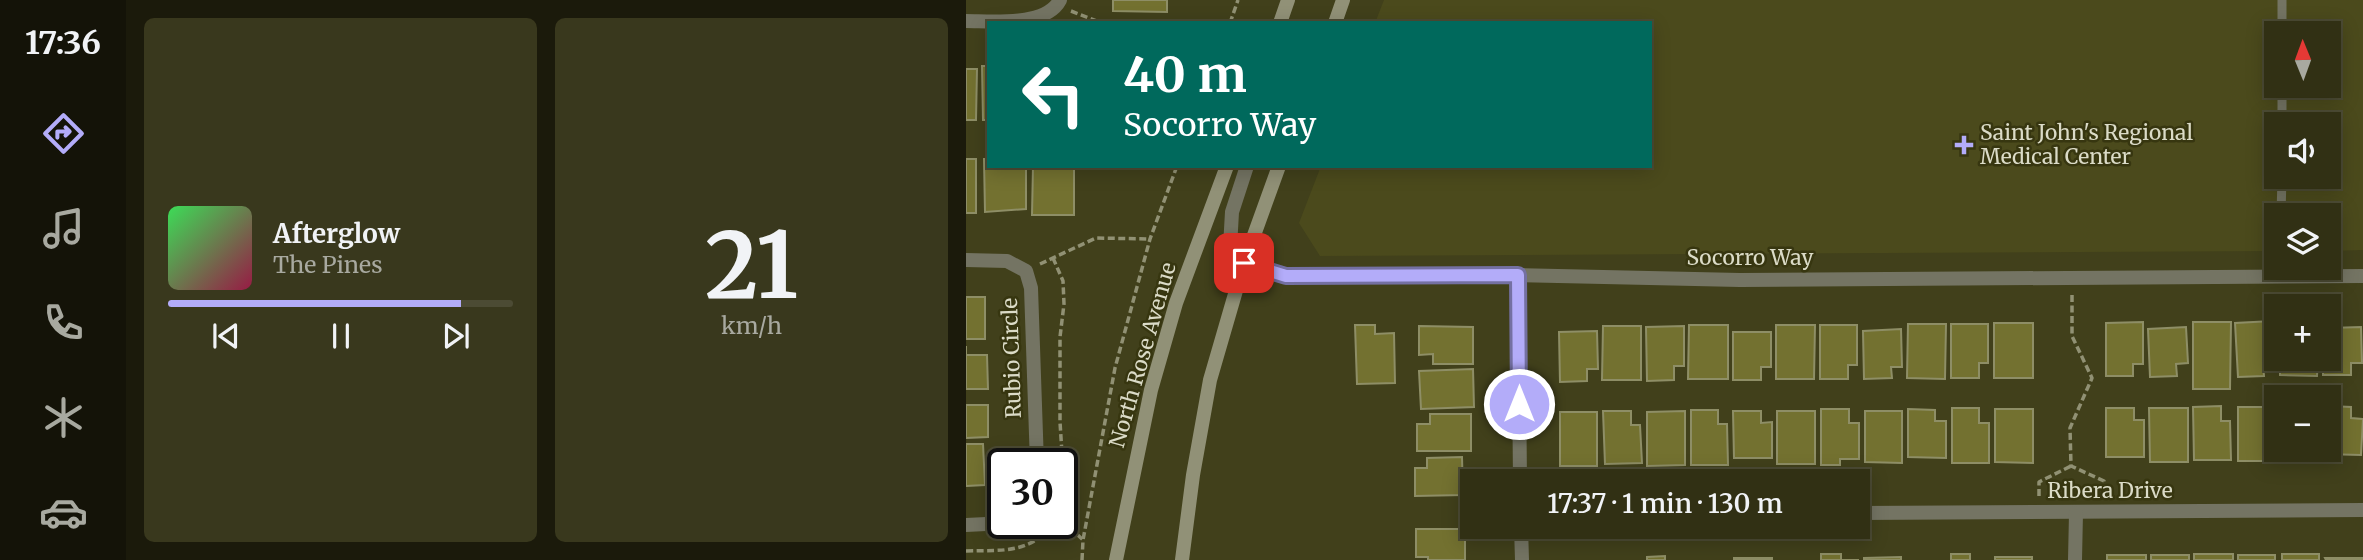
<!DOCTYPE html>
<meta charset="utf-8">
<style>
:root{--surface:#313014;--page:#39381d;--text:#f1f3f6;--muted:#a8a9a0;--line:#4c4b34;--accent:#b3acf9}
body{margin:0;font-family:Merriweather,serif;background:var(--page);color:var(--text);height:100vh;display:flex;flex-direction:column;font-size:26px;white-space:nowrap}
*{box-sizing:border-box;margin:0}
p{font-size:23px;color:var(--muted)}
.icon{flex:none;width:38px;height:38px;fill:none;stroke:currentColor;stroke-width:2;stroke-linecap:round;stroke-linejoin:round}
.map{position:relative;flex:1;overflow:hidden}
.drawer{display:flex;flex-direction:column;gap:18px;padding:18px;background:#1b1a0b;width:840px}
.drawer>*{flex:none}
.hud{position:absolute;left:21px;top:21px;width:665px;height:147px;border-radius:0px;box-shadow:0 4px 18px #0003,0 0 0 2px var(--line);background:#00695c;color:#fff;overflow:hidden}
.needle{width:46px;rotate:359deg}
.tools{position:absolute;left:1298px;top:21px;display:grid;gap:14px}
.tools a{display:grid;place-items:center;width:77px;height:77px;border-radius:0px;background:var(--surface);box-shadow:0 4px 18px #0003,0 0 0 2px var(--line);font-size:35px}
.speed{position:absolute;left:21px;top:448px;display:flex;gap:14px;font-size:35px;font-weight:700;text-align:center}
.speed>*{display:grid;place-content:center;width:91px;height:91px;border-radius:50%;background:var(--surface);box-shadow:0 4px 18px #0003,0 0 0 2px var(--line);line-height:1}
.speed .limit{border:4px solid #111;border-radius:10px;background:#fff;color:#111}
.pin{position:absolute;display:grid;place-items:center;width:60px;height:60px;color:#fff;margin:-30px;border-radius:14px;box-shadow:0 4px 10px #0006}
.me{position:absolute;width:77px;margin:-38px;rotate:0deg;stroke-linejoin:round;filter:drop-shadow(0 0 5px #0008)}
.turn{display:flex;align-items:center;gap:24px;height:147px;padding:0 21px;font-size:32px}
.turn .icon{width:91px;height:91px;stroke-width:2.5}
.turn b{display:block;font-size:49px;line-height:60px}
.drawer .card{flex:1;display:flex;flex-direction:column;justify-content:center;gap:10px;min-width:0;padding:0 24px;border-radius:10px;background:var(--page)}
.drawer .dial{align-items:center;gap:0}
.dial b{font-size:91px;line-height:1}
.song{display:flex;align-items:center;gap:21px}
.cover{width:84px;height:84px;border-radius:10px;background:linear-gradient(135deg,hsl(130 70% 55%),hsl(340 70% 35%))}
.played{height:7px;border-radius:4px;background:linear-gradient(90deg,var(--accent) 85%,var(--line) 85%)}
.keys{display:flex;justify-content:space-around;direction:ltr}
.drawer .tiles{flex:1;display:grid;gap:18px;grid-template-columns:repeat(2,1fr)}
.trip{position:absolute;left:494px;top:469px;width:410px;height:70px;border-radius:0px;background:var(--surface);box-shadow:0 4px 18px #0003,0 0 0 2px var(--line);font-weight:600;line-height:70px;text-align:center}
main{display:flex;flex:1;min-height:0}
.tab-bar{display:flex;flex-direction:column;width:126px;justify-content:space-around;align-items:center;background:#141308;color:var(--muted)}
.tab-bar .icon{width:49px;height:49px}
.tab-bar .selected{color:var(--accent)}
.tab-bar b{font-size:32px;color:var(--text)}
.map>svg:first-child{display:block}
.built{fill:#4b4a1c;fill-rule:evenodd}
.building{fill:#737130;stroke:#8e8e66;stroke-width:2}
.lines{fill:none;stroke-linecap:round;stroke-linejoin:round}
.path{stroke:#919174;stroke-width:3.5;stroke-dasharray:7 3.5;stroke-linecap:butt}
.service{stroke:#747463;stroke-width:9}
.minor{stroke:#747463;stroke-width:14}
.secondary{stroke:#919177;stroke-width:14}
.route-casing{stroke:#7470a2;stroke-width:18}
.route{stroke:#b3acf9;stroke-width:12}
.poi-dot{fill:#b3acf9;stroke:#373610;stroke-width:2.5}
.labels{text-anchor:middle;stroke-width:5;stroke-linejoin:round;paint-order:stroke}
.poi-label{font-size:21px;fill:#dbdbc7;stroke:#373610;text-anchor:start}
.street-label{font-size:21px;fill:#dbdbc7;stroke:#373610}
</style>
<main>
<nav class="tab-bar">
<b>17:36</b>
<svg class="icon selected" aria-label="directions" viewBox="0 0 24 24"><path d="M12 3l9 9-9 9-9-9zM9 14v-3h6M13 9l2 2-2 2"/></svg>
<svg class="icon" aria-label="music" viewBox="0 0 24 24"><path d="M9 18V5l10-2v13"/><circle cx="6" cy="18" r="3"/><circle cx="16" cy="16" r="3"/></svg>
<svg class="icon" aria-label="phone" viewBox="0 0 24 24"><path d="M5 4h4l2 5-3 2q2 4 5 5l2-3 5 2v4C11 20 4 13 5 4z"/></svg>
<svg class="icon" aria-label="climate" viewBox="0 0 24 24"><path d="M12 3v18M4 7l16 10M4 17L20 7"/></svg>
<svg class="icon" aria-label="car" viewBox="0 0 24 24"><path d="M5 17H2v-5l4-1 3-4h7l3 4 3 1v5h-3M9 17h6M6 11h13"/><circle cx="7" cy="17" r="2"/><circle cx="17" cy="17" r="2"/></svg>
</nav>
<section class="drawer">
<div class="tiles">
<div class="card">
<div class="song"><i class="cover"></i><div><b>Afterglow</b><p>The Pines</p></div></div>
<div class="played"></div>
<div class="keys"><svg class="icon" aria-label="previous" viewBox="0 0 24 24"><path d="M18 5L8 12l10 7zM5 5v14"/></svg><svg class="icon" aria-label="pause" viewBox="0 0 24 24"><path d="M8 5v14M16 5v14"/></svg><svg class="icon" aria-label="next" viewBox="0 0 24 24"><path d="M6 5l10 7-10 7zM19 5v14"/></svg></div>
</div>
<div class="card dial"><b>21</b><p>km/h</p></div>
</div>
</section>
<div class="map">
<svg width="1397" height="560" viewBox="0 0 1397 560">
<rect width="100%" height="100%" fill="#41401b"/>
<path class="built" d="M418 0H1397V250L1363 251V215H1311V251L354 256 333 223 355 166H684V23H409ZM1311 33H1363V86H1311ZM1311 124H1363V177H1311Z"/>
<g class="building">
<polygon points="147,0 201,0 201,12 147,11"/>
<polygon points="16,66 23,66 23,120 17,120"/>
<polygon points="0,69 11,69 10,120 0,120"/>
<rect x="0" y="159" width="10" height="54"/>
<polygon points="18,159 23,159 23,166 60,166 60,209 19,212"/>
<polygon points="67,166 108,166 108,215 66,215"/>
<rect x="0" y="297" width="19" height="42"/>
<polygon points="1306,321 1308,362 1297,363 1298,376 1272,377 1269,323"/>
<polygon points="1177,322 1177,364 1167,364 1167,376 1140,376 1140,323"/>
<polygon points="1227,322 1265,322 1264,389 1227,389"/>
<rect x="1028" y="323" width="39" height="55"/>
<polygon points="942,324 980,324 979,379 941,378"/>
<polygon points="985,324 1022,324 1022,363 1013,363 1013,378 985,378"/>
<polygon points="389,325 409,325 409,334 428,333 429,383 391,384"/>
<polygon points="723,325 762,325 762,379 722,379"/>
<polygon points="810,325 849,325 848,379 810,379"/>
<polygon points="854,325 891,325 891,365 882,365 882,379 854,379"/>
<polygon points="453,326 507,327 507,364 467,364 467,354 453,355"/>
<polygon points="637,326 675,326 675,380 636,380"/>
<polygon points="718,326 718,366 708,366 708,380 681,381 680,327"/>
<polygon points="1220,327 1222,363 1210,364 1211,376 1184,377 1182,329"/>
<polygon points="1395,327 1396,363 1385,363 1385,375 1357,375 1357,359 1363,359 1363,328"/>
<polygon points="935,329 936,367 925,367 926,378 898,379 897,331"/>
<polygon points="631,331 632,369 621,369 621,381 594,382 593,332"/>
<polygon points="767,332 805,332 805,367 795,367 795,380 767,380"/>
<polygon points="0,346 0,355 21,355 22,389 0,389"/>
<polygon points="1314,359 1352,359 1351,376 1314,375"/>
<polygon points="507,369 508,407 455,409 453,371"/>
<polygon points="0,405 22,405 22,437 0,438"/>
<polygon points="1255,406 1255,421 1264,421 1265,460 1228,460 1227,407"/>
<polygon points="1363,406 1385,407 1385,418 1397,419 1395,455 1357,454 1357,450 1363,450"/>
<polygon points="1272,407 1309,407 1308,461 1272,461"/>
<polygon points="986,408 1013,408 1013,423 1023,423 1023,463 986,463"/>
<polygon points="1140,408 1168,408 1168,420 1178,420 1178,457 1140,457"/>
<polygon points="1183,408 1222,408 1222,462 1184,462"/>
<polygon points="855,409 883,409 883,423 893,423 893,459 874,459 874,465 855,465"/>
<polygon points="942,409 969,410 969,421 980,421 980,458 942,457"/>
<polygon points="1029,409 1067,409 1067,463 1029,462"/>
<polygon points="725,410 752,410 752,424 761,424 762,465 725,465"/>
<polygon points="637,411 665,411 665,425 674,425 676,463 639,464"/>
<polygon points="719,411 719,465 681,466 681,412"/>
<polygon points="767,411 795,411 795,423 806,422 806,458 768,458"/>
<rect x="811" y="411" width="38" height="53"/>
<polygon points="899,411 936,411 936,463 899,462"/>
<rect x="594" y="412" width="37" height="54"/>
<polygon points="464,414 505,414 505,451 451,451 451,424 464,424"/>
<polygon points="0,444 17,444 19,485 0,486"/>
<rect x="1315" y="450" width="38" height="10"/>
<polygon points="496,457 497,495 449,496 449,468 461,468 461,458"/>
<polygon points="450,529 499,529 499,560 462,560 462,557 450,557"/>
<polygon points="855,554 875,554 875,560 893,560 855,560"/>
<rect x="985" y="554" width="19" height="6"/>
<rect x="1228" y="554" width="39" height="6"/>
<rect x="1316" y="554" width="37" height="6"/>
<rect x="1141" y="555" width="39" height="5"/>
<rect x="1185" y="555" width="38" height="5"/>
<rect x="1272" y="555" width="37" height="5"/>
<polygon points="699,556 699,560 681,560 681,557"/>
<polygon points="935,557 935,560 898,560 898,558"/>
<rect x="1029" y="557" width="37" height="3"/>
<rect x="768" y="558" width="38" height="2"/>
<polygon points="1359,558 1397,558 1397,560 1360,560"/>
</g>
<g class="lines">
<g class="path">
<polyline points="105,11 136,23"/>
<polyline points="264,23 272,0"/>
<polyline points="87,258 97,281 98,304 94,337 94,422 98,485 96,506"/>
<polyline points="74,264 130,238 184,239"/>
<polyline points="1106,295 1106,336 1126,378 1104,428 1105,466 1138,481 1140,495"/>
<polyline points="1073,496 1073,482 1105,466"/>
<polyline points="96,520 117,540"/>
<path d="M0 551C40 550 61 554 91 523"/>
<polyline points="116,560 117,540 149,368 184,239 211,166"/>
</g>
<g class="service">
<polyline points="1316,0 1316,33"/>
<polyline points="1316,124 1316,86"/>
<polyline points="1315,215 1316,177"/>
</g>
<g class="minor">
<path d="M0 21C26 21 80 27 94 0"/>
<polyline points="281,166 266,212 264,247 278,263 320,276 552,275 774,280 1397,276"/>
<polyline points="0,260 41,261 60,271 65,288 71,464"/>
<polyline points="552,275 554,481"/>
<polyline points="891,513 1397,510"/>
<polyline points="0,525 40,523"/>
<polyline points="555,527 556,560"/>
<polyline points="1109,560 1110,513"/>
</g>
<g class="secondary">
<polyline points="314,23 322,0"/>
<polyline points="369,23 377,0"/>
<polyline points="150,560 185,390 210,303 261,166"/>
<polyline points="216,560 227,475 244,380 278,263 313,166"/>
</g>
</g>
<g class="lines">
<g class="route-casing">
<polyline id="route" points="278,263 320,276 552,275 553,404"/>
</g>
<use href="#route" class="route"/>
</g>
<path class="poi-dot" d="M994.5 134.5h7v7h7v7h-7v7h-7v-7h-7v-7h7z"/>
<g class="labels">
<g class="poi-label">
<text x="1014" y="140">Saint John's Regional<tspan x="1014" dy="24">Medical Center</tspan></text>
</g>
<g class="street-label">
<text x="784" y="265">Socorro Way</text>
<text transform="translate(177 355) rotate(-74)" y="7">North Rose Avenue</text>
<text transform="translate(46 358) rotate(-92)" y="7">Rubio Circle</text>
<text x="1144" y="498">Ribera Drive</text>
</g>
</g>
</svg>
<div class="tools">
<a><svg class="needle" viewBox="-14 -14 28 28"><path d="M0-13l5 13h-10z" fill="#e53935"/><path d="M0 13l5-13h-10z" fill="#a8a9a0"/></svg></a>
<a><svg class="icon" aria-label="sound" viewBox="0 0 24 24"><path d="M4 9h4l5-4v14l-5-4H4zM17 9q2 3 0 6"/></svg></a>
<a><svg class="icon" aria-label="layers" viewBox="0 0 24 24"><path d="M12 4l9 5-9 5-9-5zM3 14l9 5 9-5"/></svg></a>
<a>+</a>
<a>−</a>
</div>
<div class="speed"><div class="limit">30</div></div>
<div class="pin" style="left:278px;top:263px;background:#d93025"><svg class="icon" aria-label="arrive" viewBox="0 0 24 24"><path d="M6 21V4h12l-3 4 3 4H6"/></svg></div>
<svg class="me" style="left:553px;top:404px" viewBox="-20 -20 40 40"><circle r="17" fill="#b3acf9" stroke="#fff" stroke-width="3"/><path d="M0-11L8 9 0 5-8 9z" fill="#fff"/></svg>
<div class="trip">17:37 · 1 min · 130 m</div>
<div class="hud">
<div class="turn"><svg class="icon" aria-label="left" viewBox="0 0 24 24"><path d="M17 20v-9H6M10 6l-5 5 5 5"/></svg><div><b>40 m</b>Socorro Way</div></div>
</div>
</div>
</main>
